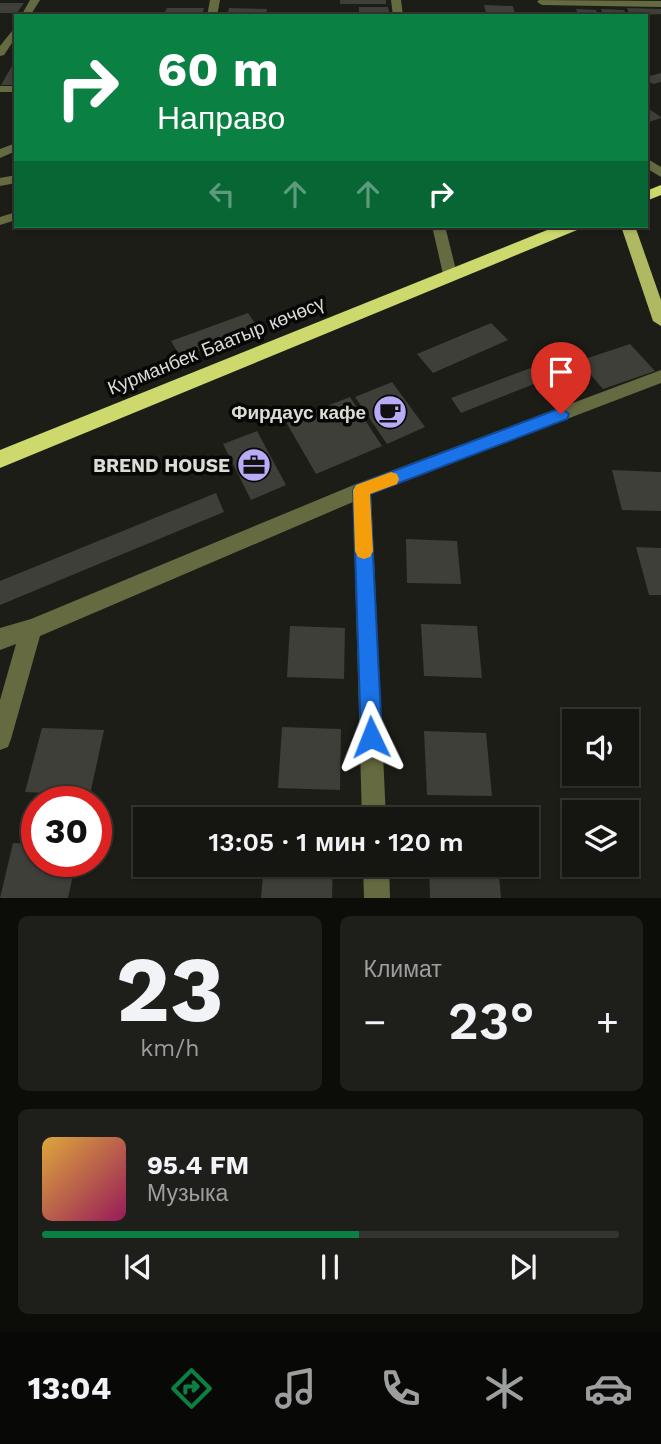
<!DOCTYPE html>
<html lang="ru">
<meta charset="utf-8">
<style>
:root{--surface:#151611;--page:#1e1f1a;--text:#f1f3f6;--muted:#9d9f9f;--line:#343531;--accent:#0b8043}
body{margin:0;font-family:"Work Sans",sans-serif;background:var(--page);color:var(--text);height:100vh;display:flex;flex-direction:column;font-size:26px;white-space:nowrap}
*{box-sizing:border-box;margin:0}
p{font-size:23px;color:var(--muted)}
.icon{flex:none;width:38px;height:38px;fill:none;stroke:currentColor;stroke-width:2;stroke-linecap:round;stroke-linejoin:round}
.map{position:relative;height:898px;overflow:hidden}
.side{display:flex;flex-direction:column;gap:18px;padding:18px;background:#0c0c09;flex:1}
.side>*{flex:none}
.top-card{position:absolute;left:14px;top:14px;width:634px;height:214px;border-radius:0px;box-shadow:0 2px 5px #0004,0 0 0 2px var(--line);background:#0b8043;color:#fff;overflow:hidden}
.tools{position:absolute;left:562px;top:709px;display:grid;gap:14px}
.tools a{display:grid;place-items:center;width:77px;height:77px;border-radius:0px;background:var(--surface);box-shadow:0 2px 5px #0004,0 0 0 2px var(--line);font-size:35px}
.speed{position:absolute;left:21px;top:786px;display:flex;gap:14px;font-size:35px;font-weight:700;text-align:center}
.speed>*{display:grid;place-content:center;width:91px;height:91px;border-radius:50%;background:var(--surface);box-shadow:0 2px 5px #0004,0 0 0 2px var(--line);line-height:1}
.speed .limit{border:10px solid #d22;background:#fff;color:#111}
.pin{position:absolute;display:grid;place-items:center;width:60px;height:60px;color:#fff;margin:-72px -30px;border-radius:50% 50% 50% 0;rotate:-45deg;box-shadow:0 0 7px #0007}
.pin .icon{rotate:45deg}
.me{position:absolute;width:77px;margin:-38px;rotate:358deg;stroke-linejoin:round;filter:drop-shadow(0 0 5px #0008)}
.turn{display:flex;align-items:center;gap:24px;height:147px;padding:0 28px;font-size:32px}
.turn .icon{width:91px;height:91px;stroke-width:2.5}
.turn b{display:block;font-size:49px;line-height:60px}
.lanes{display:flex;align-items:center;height:66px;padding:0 28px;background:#0003;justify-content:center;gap:35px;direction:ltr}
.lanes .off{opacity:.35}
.big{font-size:52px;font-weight:600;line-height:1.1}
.side .tile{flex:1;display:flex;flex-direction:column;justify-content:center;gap:10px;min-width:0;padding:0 24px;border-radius:10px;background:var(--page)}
.side .dial{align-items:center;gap:0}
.dial b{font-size:91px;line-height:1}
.song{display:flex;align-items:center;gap:21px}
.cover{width:84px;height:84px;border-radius:10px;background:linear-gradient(135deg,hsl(40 70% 55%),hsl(330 70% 35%))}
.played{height:7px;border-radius:4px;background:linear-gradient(90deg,var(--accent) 55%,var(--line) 55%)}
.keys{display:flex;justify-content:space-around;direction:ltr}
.heat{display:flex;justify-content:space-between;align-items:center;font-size:38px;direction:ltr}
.side .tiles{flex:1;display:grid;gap:18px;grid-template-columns:1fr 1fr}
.tile:last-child{grid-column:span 2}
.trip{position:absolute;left:133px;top:807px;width:406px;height:70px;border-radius:0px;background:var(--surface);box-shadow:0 2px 5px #0004,0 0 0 2px var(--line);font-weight:600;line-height:70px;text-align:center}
.tab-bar{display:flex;height:112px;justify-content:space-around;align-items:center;background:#080907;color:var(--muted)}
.tab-bar .icon{width:49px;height:49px}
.tab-bar .active{color:var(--accent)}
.tab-bar b{font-size:32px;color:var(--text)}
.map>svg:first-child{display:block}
.building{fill:#3e3f39}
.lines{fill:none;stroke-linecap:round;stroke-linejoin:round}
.minor{fill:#656a41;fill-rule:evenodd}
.major{fill:#afb961;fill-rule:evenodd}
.highway{fill:#cdd96d;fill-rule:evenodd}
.route{fill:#1a73e8;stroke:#114b97;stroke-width:2}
.slow{fill:#f59e0b}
.labels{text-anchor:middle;stroke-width:7;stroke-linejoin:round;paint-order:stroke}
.street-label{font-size:19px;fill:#dbdcd8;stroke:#070705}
.poi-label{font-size:19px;font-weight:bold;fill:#dbdcd8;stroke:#070705;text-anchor:end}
</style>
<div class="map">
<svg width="661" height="898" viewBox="0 0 661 898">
<rect width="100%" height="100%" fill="#1c1d17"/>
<g class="building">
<rect x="340" y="0" width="46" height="4"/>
<polygon points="0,3 24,3 17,13 0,13"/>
<polygon points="484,5 513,6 515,14 486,13"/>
<polygon points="359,7 388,7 390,16 359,13"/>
<polygon points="167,8 204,8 202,16 163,16"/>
<polygon points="229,8 267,9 266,16 227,16"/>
<polygon points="627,8 661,9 661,14 630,16"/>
<polygon points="576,9 596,10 599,16 578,16"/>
<polygon points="601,9 624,10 627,16 603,16"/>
<polygon points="16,59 16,85 1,85"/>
<polygon points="661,73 661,82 653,84 646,80 646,77"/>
<polygon points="646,107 661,117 661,118 646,123"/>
<polygon points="248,313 259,329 181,358 171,341"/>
<polygon points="491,323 508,340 433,373 417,354"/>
<polygon points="630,344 655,371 603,389 579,361"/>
<polygon points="565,355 577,367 461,413 451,398"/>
<polygon points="392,382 425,427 387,444 355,397"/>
<polygon points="350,397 382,446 316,474 286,422"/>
<polygon points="257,431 286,485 251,500 223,444"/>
<polygon points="612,470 661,472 661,511 622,510"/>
<polygon points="216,493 224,512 0,605 0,581"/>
<polygon points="406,539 457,541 461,584 407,583"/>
<polygon points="636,547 661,548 661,595 649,595"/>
<polygon points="421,624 477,626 482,678 424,676"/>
<polygon points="290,626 345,628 344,679 287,677"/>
<polygon points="282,727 341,729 340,790 278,788"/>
<polygon points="42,728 104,730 90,795 25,792"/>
<polygon points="424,731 486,733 492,796 427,795"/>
<polygon points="13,843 37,844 37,861 76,861 68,898 0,898"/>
<polygon points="264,864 333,864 332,898 261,898"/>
<polygon points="429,864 498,864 501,898 430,898"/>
</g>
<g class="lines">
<g class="minor">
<polygon points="30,0 40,0 30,16 21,16"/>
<polygon points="210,0 220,0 217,16 207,16"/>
<polygon points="391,0 401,0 403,16 393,16"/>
<polygon points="539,0 661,1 661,7 542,5 537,2"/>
<polygon points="16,26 16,37 4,55 0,56 0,46"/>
<rect x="0" y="86" width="16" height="6"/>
<polygon points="16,143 16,151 0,158 0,149"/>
<polygon points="646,158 661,167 661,177 646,168"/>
<polygon points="16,175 16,183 0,186 0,178"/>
<polygon points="16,212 16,220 0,225 0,217"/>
<polygon points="432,226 445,226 457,274 455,277 450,279 443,274"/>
<polygon points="661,370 661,383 371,494 386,819 362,819 353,502 40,636 11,739 8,747 0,750 0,700 16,644 0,650 0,628 31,619 356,484"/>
<polygon points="363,864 389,864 390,898 364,898"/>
</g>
<polygon class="major" points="621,226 635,226 661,300 661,326 653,321"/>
<g class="highway">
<polygon points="661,185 661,195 646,201 646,191"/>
<polygon points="557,226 579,226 577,230 0,468 0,450"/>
</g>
</g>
<polygon class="route" points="561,408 569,414 567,419 370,494 382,737 379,744 371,747 364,744 361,737 353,490 356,485"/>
<polygon class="slow" points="391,472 397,474 399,479 397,484 370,494 373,551 370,557 364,559 358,557 355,551 353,490 356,485"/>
<defs>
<g id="cafe-disc" transform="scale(1.75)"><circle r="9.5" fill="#baaaf7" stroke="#070705"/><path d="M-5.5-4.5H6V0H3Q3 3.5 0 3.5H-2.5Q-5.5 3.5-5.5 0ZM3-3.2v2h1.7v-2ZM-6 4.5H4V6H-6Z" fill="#111"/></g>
<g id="office-disc" transform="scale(1.75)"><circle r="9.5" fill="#baaaf7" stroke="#070705"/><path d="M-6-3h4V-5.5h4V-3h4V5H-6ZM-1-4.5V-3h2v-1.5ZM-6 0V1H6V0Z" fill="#111"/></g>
</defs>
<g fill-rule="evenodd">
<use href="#cafe-disc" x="390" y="412"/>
<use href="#office-disc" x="254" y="465"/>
</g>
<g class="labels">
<g class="street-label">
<text transform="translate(216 345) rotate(-22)" y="7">Курманбек Баатыр көчөсү</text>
</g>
<g class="poi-label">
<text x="366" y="419">Фирдаус кафе</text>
<text x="230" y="472">BREND HOUSE</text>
</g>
</g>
</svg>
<div class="tools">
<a><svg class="icon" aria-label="sound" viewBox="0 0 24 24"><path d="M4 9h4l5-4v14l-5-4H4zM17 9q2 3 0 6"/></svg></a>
<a><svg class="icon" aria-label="layers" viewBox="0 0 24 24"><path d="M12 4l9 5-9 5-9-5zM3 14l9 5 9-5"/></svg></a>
</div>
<div class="speed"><div class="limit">30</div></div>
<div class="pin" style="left:561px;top:414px;background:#d93025"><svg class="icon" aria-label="arrive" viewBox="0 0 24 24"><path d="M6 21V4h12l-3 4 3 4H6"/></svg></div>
<svg class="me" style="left:371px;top:737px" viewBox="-20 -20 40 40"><path d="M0-17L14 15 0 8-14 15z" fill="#1a73e8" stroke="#fff" stroke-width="4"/></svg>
<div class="trip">13:05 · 1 мин · 120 m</div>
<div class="top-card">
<div class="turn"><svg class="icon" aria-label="right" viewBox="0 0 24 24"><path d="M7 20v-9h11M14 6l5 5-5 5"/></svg><div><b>60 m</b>Направо</div></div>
<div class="lanes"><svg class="icon off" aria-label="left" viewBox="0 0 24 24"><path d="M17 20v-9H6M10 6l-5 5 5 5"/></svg><svg class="icon off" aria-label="ahead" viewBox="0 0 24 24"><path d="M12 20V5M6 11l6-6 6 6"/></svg><svg class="icon off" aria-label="ahead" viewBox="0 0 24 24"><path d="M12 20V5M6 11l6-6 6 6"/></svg><svg class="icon" aria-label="right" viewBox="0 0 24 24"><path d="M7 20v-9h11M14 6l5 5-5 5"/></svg></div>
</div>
</div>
<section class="side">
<div class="tiles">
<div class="tile dial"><b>23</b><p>km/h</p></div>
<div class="tile"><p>Климат</p>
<div class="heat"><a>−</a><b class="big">23°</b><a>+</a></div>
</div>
<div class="tile">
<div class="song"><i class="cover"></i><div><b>95.4 FM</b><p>Музыка</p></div></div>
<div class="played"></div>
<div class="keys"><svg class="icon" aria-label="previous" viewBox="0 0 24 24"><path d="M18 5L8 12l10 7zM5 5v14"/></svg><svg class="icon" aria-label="pause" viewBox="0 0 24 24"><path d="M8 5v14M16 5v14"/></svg><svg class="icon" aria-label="next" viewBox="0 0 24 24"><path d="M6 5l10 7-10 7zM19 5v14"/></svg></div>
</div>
</div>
</section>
<nav class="tab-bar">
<b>13:04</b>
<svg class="icon active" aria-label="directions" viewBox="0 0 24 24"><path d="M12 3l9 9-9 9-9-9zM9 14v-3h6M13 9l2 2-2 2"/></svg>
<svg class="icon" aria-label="music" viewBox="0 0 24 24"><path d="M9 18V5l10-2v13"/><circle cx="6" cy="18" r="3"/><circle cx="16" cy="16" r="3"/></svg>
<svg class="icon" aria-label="phone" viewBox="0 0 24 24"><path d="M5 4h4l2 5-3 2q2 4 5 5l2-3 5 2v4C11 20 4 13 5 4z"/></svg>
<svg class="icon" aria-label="climate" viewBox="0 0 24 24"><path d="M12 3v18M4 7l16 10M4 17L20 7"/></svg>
<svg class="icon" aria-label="car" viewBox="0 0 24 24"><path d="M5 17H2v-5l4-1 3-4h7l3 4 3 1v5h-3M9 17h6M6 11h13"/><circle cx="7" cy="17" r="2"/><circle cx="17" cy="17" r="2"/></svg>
</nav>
